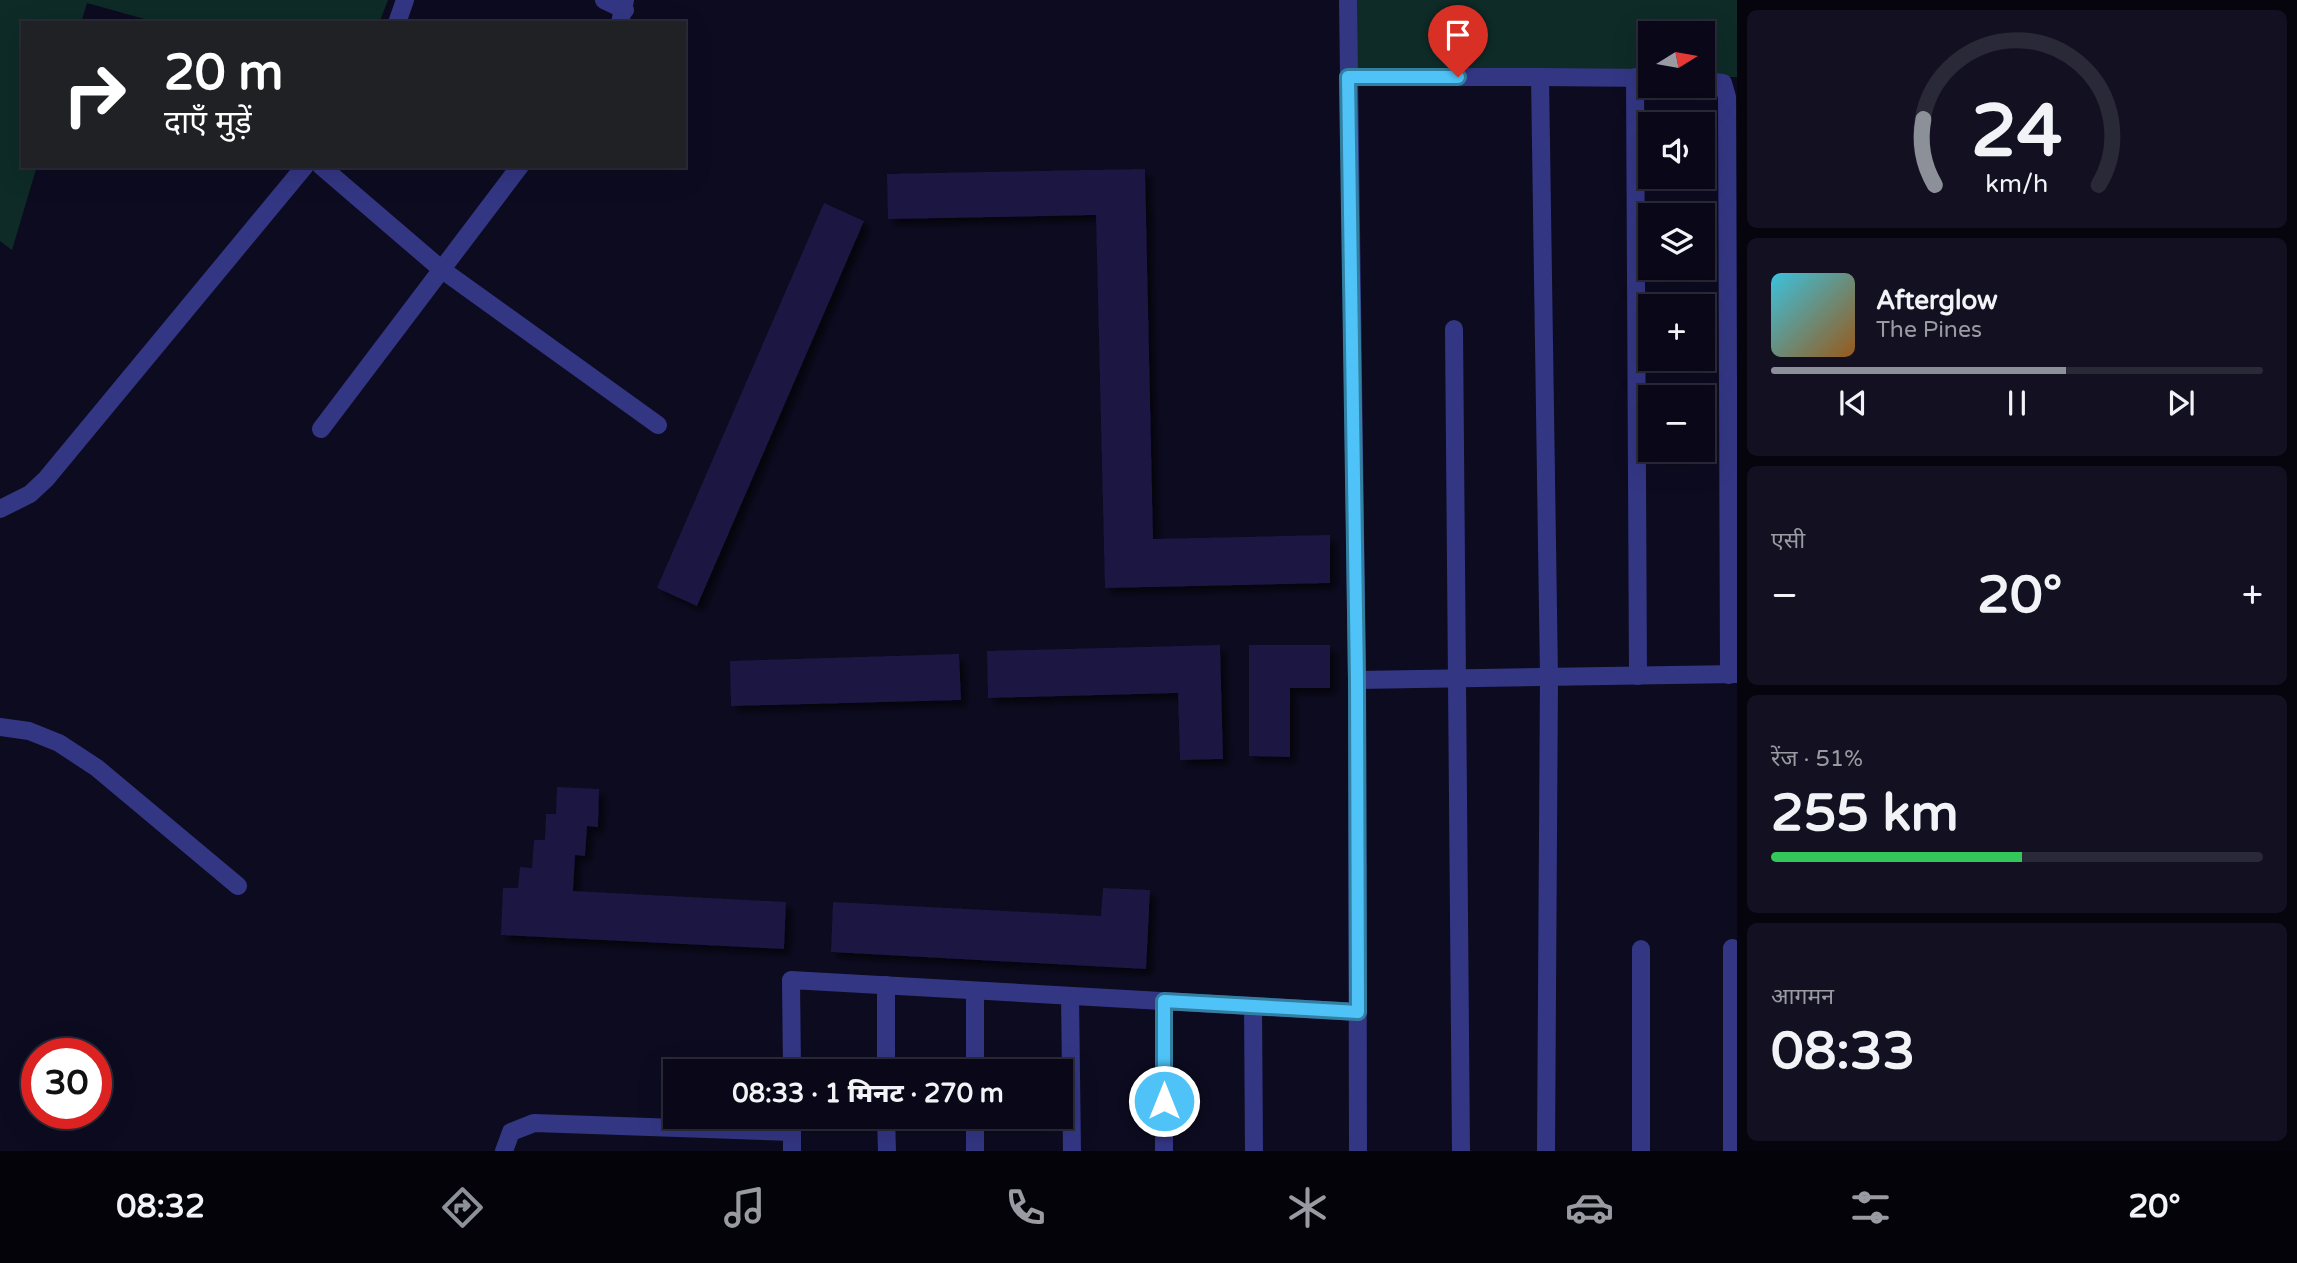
<!DOCTYPE html>
<html lang="hi">
<meta charset="utf-8">
<style>
:root{--surface:#0a0818;--page:#131121;--text:#f1f3f6;--muted:#999aa2;--line:#2a2937;--accent:#8c9099}
body{margin:0;font-family:"Varela Round","Noto Sans Devanagari",sans-serif;background:var(--page);color:var(--text);height:100vh;display:flex;flex-direction:column;font-size:26px;white-space:nowrap}
*{box-sizing:border-box;margin:0}
p{font-size:23px;color:var(--muted)}
.icon{flex:none;width:38px;height:38px;fill:none;stroke:currentColor;stroke-width:2;stroke-linecap:round;stroke-linejoin:round}
.map{position:relative;flex:1;overflow:hidden}
.drawer{display:flex;flex-direction:column;gap:10px;padding:10px;background:#06040d;width:560px}
.drawer>*{flex:none}
.banner{position:absolute;left:21px;top:21px;width:665px;height:147px;border-radius:0px;box-shadow:0 7px 28px #0002,0 0 0 2px var(--line);background:#202124;color:#fff;overflow:hidden}
.needle{width:46px;rotate:79deg}
.fabs{position:absolute;left:1638px;top:21px;display:grid;gap:14px}
.fabs a{display:grid;place-items:center;width:77px;height:77px;border-radius:0px;background:var(--surface);box-shadow:0 7px 28px #0002,0 0 0 2px var(--line);font-size:35px}
.speed{position:absolute;left:21px;top:1038px;display:flex;gap:14px;font-size:35px;font-weight:700;text-align:center}
.speed>*{display:grid;place-content:center;width:91px;height:91px;border-radius:50%;background:var(--surface);box-shadow:0 7px 28px #0002,0 0 0 2px var(--line);line-height:1}
.speed .limit{border:10px solid #d22;background:#fff;color:#111}
.pin{position:absolute;display:grid;place-items:center;width:60px;height:60px;color:#fff;margin:-72px -30px;border-radius:50% 50% 50% 0;rotate:-45deg;box-shadow:0 0 7px #0007}
.pin .icon{rotate:45deg}
.me{position:absolute;width:77px;margin:-38px;rotate:0deg;stroke-linejoin:round;filter:drop-shadow(0 0 5px #0008)}
.turn{display:flex;align-items:center;gap:24px;height:147px;padding:0 28px;font-size:32px}
.turn .icon{width:91px;height:91px;stroke-width:2.5}
.turn b{display:block;font-size:49px;line-height:60px}
.big{font-size:52px;font-weight:800;line-height:1.1}
.drawer .tile{flex:1;display:flex;flex-direction:column;justify-content:center;gap:10px;min-width:0;padding:0 24px;border-radius:10px;background:var(--page)}
.drawer .dial{align-items:center;gap:0}
.dial svg{height:182px;overflow:visible;fill:none;stroke:var(--line);stroke-width:7;stroke-linecap:round;text-anchor:middle}
.dial text{fill:var(--text);stroke:none}
.song{display:flex;align-items:center;gap:21px}
.cover{width:84px;height:84px;border-radius:10px;background:linear-gradient(135deg,hsl(190 70% 55%),hsl(30 70% 35%))}
.played{height:7px;border-radius:4px;background:linear-gradient(90deg,var(--accent) 60%,var(--line) 60%)}
.keys{display:flex;justify-content:space-around;direction:ltr}
.heat{display:flex;justify-content:space-between;align-items:center;font-size:38px;direction:ltr}
.charge{height:10px;border-radius:5px;background:linear-gradient(90deg,#34c759 51%,var(--line) 0)}
.trip{position:absolute;left:663px;top:1059px;width:410px;height:70px;border-radius:0px;background:var(--surface);box-shadow:0 7px 28px #0002,0 0 0 2px var(--line);font-weight:800;line-height:70px;text-align:center}
.tabs{display:flex;height:112px;justify-content:space-around;align-items:center;background:#04030a;color:var(--muted)}
.tabs .icon{width:49px;height:49px}
.tabs .current{color:var(--accent)}
.tabs b{font-size:32px;color:var(--text)}
main{display:flex;flex:1;min-height:0}
.map>svg:first-child{display:block}
.green{fill:#0e2b27}
.building{fill:#1b1642;filter:url(#shadow)}
.lines{fill:none;stroke-linecap:round;stroke-linejoin:round}
.minor{stroke:#333683;stroke-width:18}
.route-casing{stroke:#337fa1;stroke-width:18}
.route{stroke:#4fc3f7;stroke-width:12}
</style>
<main>
<div class="map">
<svg width="1737" height="1151" viewBox="0 0 1737 1151">
<defs>
<filter id="shadow"><feDropShadow dx="6" dy="6" stdDeviation="3.5" flood-color="#0009"/></filter>
</defs>
<rect width="100%" height="100%" fill="#0d0b20"/>
<g class="green">
<polygon points="0,0 388,0 379,23 159,23 87,3 81,23 23,23 23,166 37,166 12,250 0,241"/>
<polygon points="1348,0 1737,0 1737,77 1703,77 1703,33 1650,33 1650,77 1348,77"/>
</g>
<g class="building">
<polygon points="1145,169 1153,539 1330,535 1330,583 1105,588 1096,215 888,219 887,174"/>
<polygon points="824,203 864,221 697,606 657,588"/>
<polygon points="1220,645 1223,759 1180,760 1178,693 988,698 987,651"/>
<polygon points="1249,645 1330,645 1330,688 1290,688 1290,757 1249,756"/>
<polygon points="959,654 961,700 731,706 730,661"/>
<polygon points="557,787 599,789 598,827 587,826 585,856 575,855 573,891 786,902 784,949 501,935 503,888 518,888 520,867 532,868 534,840 545,840 546,814 556,814"/>
<polygon points="1103,888 1150,890 1146,969 831,952 833,902 1101,916"/>
</g>
<g class="lines">
<g class="minor">
<polyline points="604,0 625,10"/>
<polyline points="1348,0 1357,680 1358,1151"/>
<polyline points="397,23 405,0"/>
<polyline points="620,23 625,0"/>
<polyline points="1348,77 1540,77 1549,677 1546,1151"/>
<polyline points="1540,77 1650,78"/>
<polyline points="1635,77 1638,676"/>
<polyline points="1703,81 1723,83 1727,97 1729,675"/>
<polyline points="321,166 441,269 658,425"/>
<polyline points="1454,329 1461,1151"/>
<polyline points="321,429 520,166"/>
<polyline points="0,509 30,494 46,479 305,166"/>
<polyline points="1357,680 1737,674"/>
<polyline points="0,727 29,731 59,743 97,768 238,886"/>
<polyline points="1732,948 1732,1151"/>
<polyline points="886,985 886,1071"/>
<polyline points="975,991 975,1071"/>
<polyline points="1070,996 1072,1151"/>
<polyline points="1253,1006 1254,1151"/>
<polyline points="792,1071 791,980 1358,1012"/>
<polyline points="792,1116 792,1151"/>
<polyline points="886,1116 887,1151"/>
<polyline points="975,1116 975,1151"/>
<polyline points="504,1151 511,1132 534,1123 792,1132"/>
<polyline points="1164,1151 1164,1001"/>
<polyline points="1641,1151 1641,949"/>
</g>
</g>
<g class="lines">
<g class="route-casing">
<polyline id="route" points="1164,1101 1164,1001 1358,1012 1357,680 1348,77 1458,77"/>
</g>
<use href="#route" class="route"/>
</g>
</svg>
<div class="fabs">
<a><svg class="needle" viewBox="-14 -14 28 28"><path d="M0-13l5 13h-10z" fill="#e53935"/><path d="M0 13l5-13h-10z" fill="#999aa2"/></svg></a>
<a><svg class="icon" aria-label="sound" viewBox="0 0 24 24"><path d="M4 9h4l5-4v14l-5-4H4zM17 9q2 3 0 6"/></svg></a>
<a><svg class="icon" aria-label="layers" viewBox="0 0 24 24"><path d="M12 4l9 5-9 5-9-5zM3 14l9 5 9-5"/></svg></a>
<a>+</a>
<a>−</a>
</div>
<div class="speed"><div class="limit">30</div></div>
<div class="pin" style="left:1458px;top:77px;background:#d93025"><svg class="icon" aria-label="arrive" viewBox="0 0 24 24"><path d="M6 21V4h12l-3 4 3 4H6"/></svg></div>
<svg class="me" style="left:1164px;top:1101px" viewBox="-20 -20 40 40"><circle r="17" fill="#4fc3f7" stroke="#fff" stroke-width="3"/><path d="M0-11L8 9 0 5-8 9z" fill="#fff"/></svg>
<div class="trip">08:33 · 1 मिनट · 270 m</div>
<div class="banner">
<div class="turn"><svg class="icon" aria-label="right" viewBox="0 0 24 24"><path d="M7 20v-9h11M14 6l5 5-5 5"/></svg><div><b>20 m</b>दाएँ मुड़ें</div></div>
</div>
</div>
<section class="drawer">
<div class="tile dial"><svg viewBox="0 0 100 80">
<path d="M14 69A42 42 0 1 1 86 69"/>
<path d="M14 69A42 42 0 0 1 9 40" stroke="#8c9099"/>
<text x="50" y="56" font-size="32" font-weight="700">24</text>
<text x="50" y="72" font-size="11">km/h</text>
</svg></div>
<div class="tile">
<div class="song"><i class="cover"></i><div><b>Afterglow</b><p>The Pines</p></div></div>
<div class="played"></div>
<div class="keys"><svg class="icon" aria-label="previous" viewBox="0 0 24 24"><path d="M18 5L8 12l10 7zM5 5v14"/></svg><svg class="icon" aria-label="pause" viewBox="0 0 24 24"><path d="M8 5v14M16 5v14"/></svg><svg class="icon" aria-label="next" viewBox="0 0 24 24"><path d="M6 5l10 7-10 7zM19 5v14"/></svg></div>
</div>
<div class="tile"><p>एसी</p>
<div class="heat"><a>−</a><b class="big">20°</b><a>+</a></div>
</div>
<div class="tile"><p>रेंज · 51%</p><b class="big">255 km</b><div class="charge"></div></div>
<div class="tile"><p>आगमन</p><b class="big">08:33</b></div>
</section>
</main>
<nav class="tabs">
<b>08:32</b>
<svg class="icon current" aria-label="directions" viewBox="0 0 24 24"><path d="M12 3l9 9-9 9-9-9zM9 14v-3h6M13 9l2 2-2 2"/></svg>
<svg class="icon" aria-label="music" viewBox="0 0 24 24"><path d="M9 18V5l10-2v13"/><circle cx="6" cy="18" r="3"/><circle cx="16" cy="16" r="3"/></svg>
<svg class="icon" aria-label="phone" viewBox="0 0 24 24"><path d="M5 4h4l2 5-3 2q2 4 5 5l2-3 5 2v4C11 20 4 13 5 4z"/></svg>
<svg class="icon" aria-label="climate" viewBox="0 0 24 24"><path d="M12 3v18M4 7l16 10M4 17L20 7"/></svg>
<svg class="icon" aria-label="car" viewBox="0 0 24 24"><path d="M5 17H2v-5l4-1 3-4h7l3 4 3 1v5h-3M9 17h6M6 11h13"/><circle cx="7" cy="17" r="2"/><circle cx="17" cy="17" r="2"/></svg>
<svg class="icon" aria-label="filters" viewBox="0 0 24 24"><path d="M4 7h16M4 17h16"/><circle cx="9" cy="7" r="2"/><circle cx="15" cy="17" r="2"/></svg>
<b>20°</b>
</nav>
